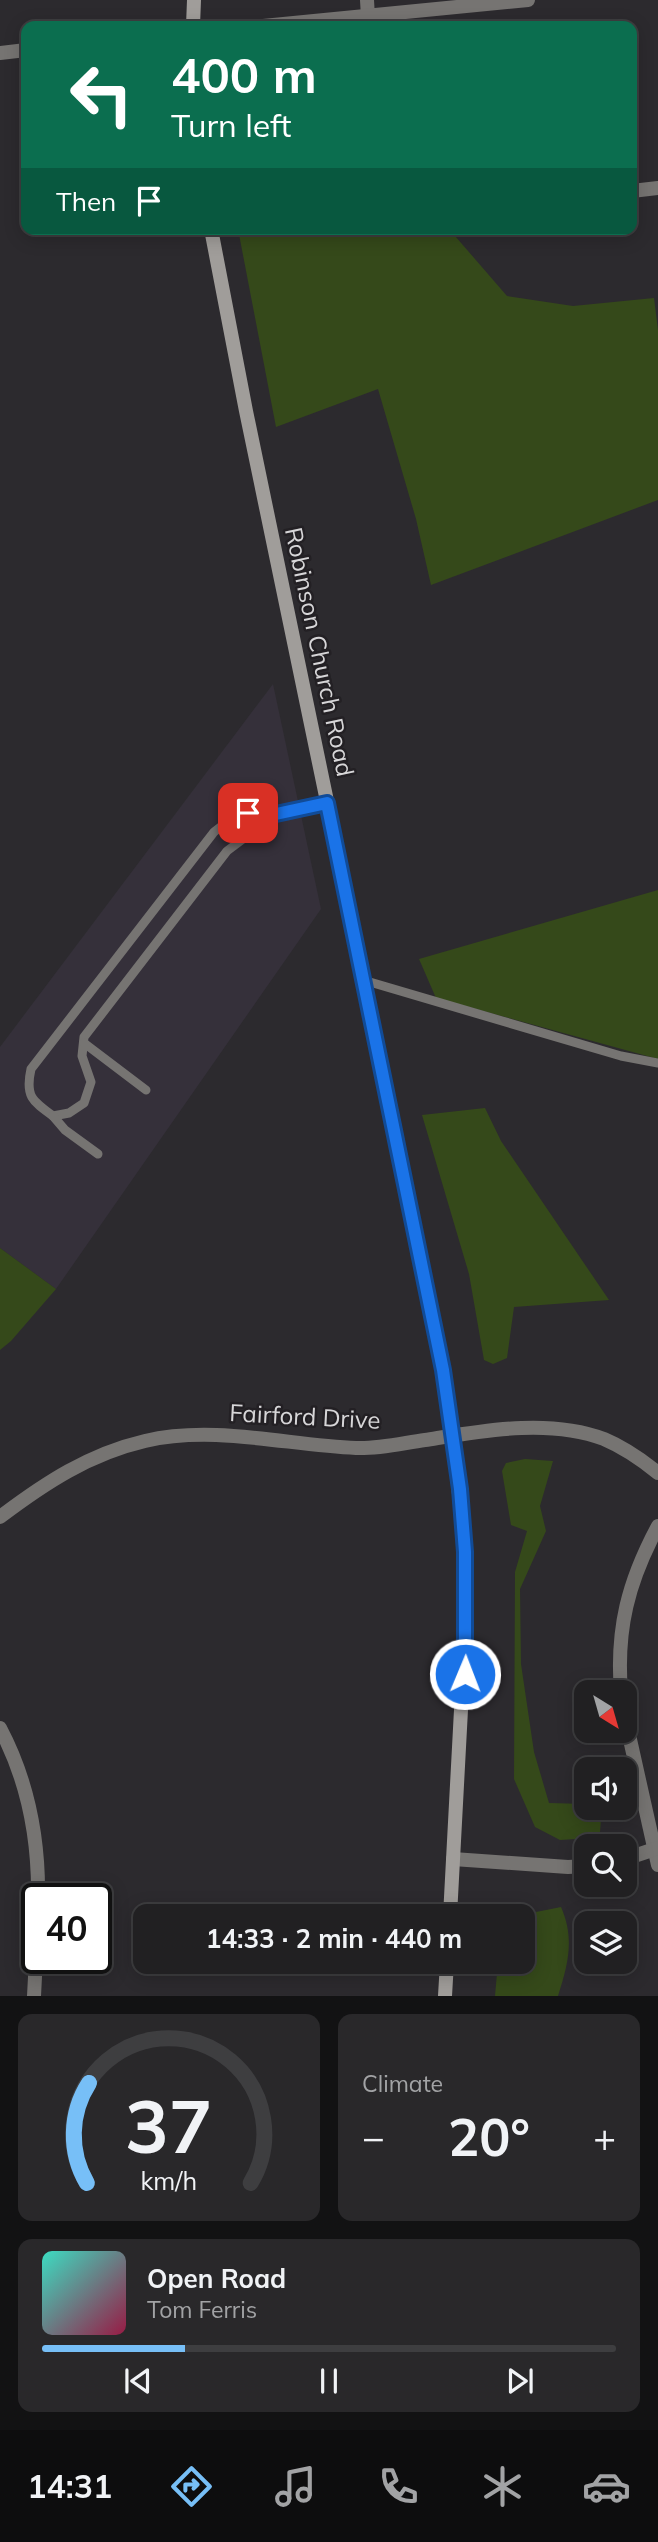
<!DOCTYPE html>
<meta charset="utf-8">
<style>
:root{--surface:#212022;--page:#29282a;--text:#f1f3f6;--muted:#a2a3a5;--line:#3e3e40;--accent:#77bff7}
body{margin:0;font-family:Mulish,sans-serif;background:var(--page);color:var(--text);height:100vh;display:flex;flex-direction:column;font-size:26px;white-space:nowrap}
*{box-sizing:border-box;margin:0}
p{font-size:23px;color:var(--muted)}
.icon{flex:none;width:38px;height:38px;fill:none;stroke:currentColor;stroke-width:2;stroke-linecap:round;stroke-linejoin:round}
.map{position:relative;height:1996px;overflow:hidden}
.sheet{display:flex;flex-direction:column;gap:18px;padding:18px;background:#121213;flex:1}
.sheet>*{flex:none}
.top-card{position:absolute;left:21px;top:21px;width:616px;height:214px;border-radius:14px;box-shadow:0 4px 18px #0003,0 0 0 2px var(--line);background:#0b6e4f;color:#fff;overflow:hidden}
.needle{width:46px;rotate:143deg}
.tools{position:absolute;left:574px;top:1680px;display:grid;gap:14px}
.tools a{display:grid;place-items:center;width:63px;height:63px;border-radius:14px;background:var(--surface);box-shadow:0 4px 18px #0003,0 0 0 2px var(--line);font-size:35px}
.speed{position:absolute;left:21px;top:1883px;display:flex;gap:14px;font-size:35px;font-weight:700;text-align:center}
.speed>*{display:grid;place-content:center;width:91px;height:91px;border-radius:50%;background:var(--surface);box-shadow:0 4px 18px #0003,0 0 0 2px var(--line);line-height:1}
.speed .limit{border:4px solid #111;border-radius:10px;background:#fff;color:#111}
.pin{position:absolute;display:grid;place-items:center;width:60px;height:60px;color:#fff;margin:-30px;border-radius:14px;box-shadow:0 4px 10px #0006}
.me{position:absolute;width:77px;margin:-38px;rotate:1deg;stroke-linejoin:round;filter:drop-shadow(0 0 5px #0008)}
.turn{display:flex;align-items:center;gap:24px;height:147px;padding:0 35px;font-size:32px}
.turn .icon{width:91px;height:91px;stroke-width:2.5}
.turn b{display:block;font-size:49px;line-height:60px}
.then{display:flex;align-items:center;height:66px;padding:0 35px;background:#0003;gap:14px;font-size:26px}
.big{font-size:52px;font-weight:700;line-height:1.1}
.sheet .widget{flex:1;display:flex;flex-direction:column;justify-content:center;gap:10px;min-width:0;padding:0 24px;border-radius:14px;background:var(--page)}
.sheet .dial{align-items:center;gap:0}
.dial svg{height:182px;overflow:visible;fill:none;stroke:var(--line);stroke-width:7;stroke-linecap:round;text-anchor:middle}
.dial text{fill:var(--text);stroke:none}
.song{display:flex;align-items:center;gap:21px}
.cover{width:84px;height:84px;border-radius:10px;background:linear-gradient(135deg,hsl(170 70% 55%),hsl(340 70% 35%))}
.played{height:7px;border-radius:4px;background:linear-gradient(90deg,var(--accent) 25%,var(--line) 25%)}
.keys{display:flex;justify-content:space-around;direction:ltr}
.heat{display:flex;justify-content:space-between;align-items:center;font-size:38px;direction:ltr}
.sheet .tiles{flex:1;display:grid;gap:18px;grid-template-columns:1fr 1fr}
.widget:last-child{grid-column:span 2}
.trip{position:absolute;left:133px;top:1904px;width:402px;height:70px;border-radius:14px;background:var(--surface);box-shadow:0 4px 18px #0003,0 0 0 2px var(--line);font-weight:700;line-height:70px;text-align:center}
.tab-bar{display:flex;height:112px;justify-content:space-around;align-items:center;background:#0d0d0e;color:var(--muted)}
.tab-bar .icon{width:49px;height:49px}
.tab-bar .on{color:var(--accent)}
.tab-bar b{font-size:32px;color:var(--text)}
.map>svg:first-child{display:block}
.built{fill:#35303a}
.green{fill:#35491a}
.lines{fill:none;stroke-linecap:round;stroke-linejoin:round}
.lane{stroke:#767472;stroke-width:9}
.street{stroke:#767472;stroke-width:14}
.secondary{stroke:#a09d9a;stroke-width:14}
.route-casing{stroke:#114b97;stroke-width:18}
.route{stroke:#1a73e8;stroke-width:12}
.labels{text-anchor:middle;stroke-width:5;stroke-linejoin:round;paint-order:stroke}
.street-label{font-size:24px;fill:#d7d6d8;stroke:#232024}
</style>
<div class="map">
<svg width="658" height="1996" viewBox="0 0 658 1996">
<rect width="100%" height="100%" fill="#2c2a2e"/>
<polygon class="built" points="273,684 321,909 56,1289 0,1248 0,1047"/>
<g class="green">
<polygon points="238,229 449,229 507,296 573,306 654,298 658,330 658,500 431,585 416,519 378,389 276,427"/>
<polygon points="658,890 658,1059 436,998 419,959"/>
<polygon points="485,1108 501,1141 609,1300 514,1307 507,1358 493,1364 484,1360 469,1274 422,1115"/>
<polygon points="0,1248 56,1289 11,1341 0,1350"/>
<polygon points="525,1459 553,1461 540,1506 546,1531 520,1589 521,1664 534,1752 549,1803 586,1804 586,1808 596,1810 601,1819 600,1832 592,1838 560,1840 535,1827 514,1779 515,1572 527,1531 511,1525 502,1471 506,1463"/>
<path d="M561 1907C575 1939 568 1964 558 1996H495L498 1962H523V1916H516Z"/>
</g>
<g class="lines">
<g class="lane">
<path d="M276 814 261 807 223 825 214 832 31 1069C25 1096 32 1101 53 1116L69 1113 84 1103 91 1082 82 1056 84 1037 227 851 276 814 327 803"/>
<polyline points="363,980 621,1056 658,1063"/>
<polyline points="84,1043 146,1090"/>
<polyline points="53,1116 65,1130 98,1154"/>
</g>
<g class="street">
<polyline points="367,0 368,17"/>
<polyline points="263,26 528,0"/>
<polyline points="0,53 26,50"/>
<polyline points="632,191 658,188"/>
<path d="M0 1517C45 1483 89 1454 145 1441 214 1425 286 1445 356 1448 379 1449 403 1443 425 1440 482 1431 548 1418 604 1439 623 1447 642 1460 658 1473"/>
<path d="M621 1692C616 1629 628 1582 658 1526"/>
<polyline points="625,1717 658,1865"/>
<path d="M0 1728C28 1781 39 1840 38 1899"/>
<polyline points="453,1859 568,1867 586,1866"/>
<polyline points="625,1859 658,1848"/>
<polyline points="34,1996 37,1938"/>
</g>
<g class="secondary">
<polyline points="193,26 194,0"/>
<polyline points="211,229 246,411 394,1124 443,1370 453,1436 465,1552 466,1616 450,1916"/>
<polyline points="445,1996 447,1962"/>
</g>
</g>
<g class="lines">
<g class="route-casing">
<polyline id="route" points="248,813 261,807 276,814 327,803 443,1370 460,1489 465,1552 465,1674"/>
</g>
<use href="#route" class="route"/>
</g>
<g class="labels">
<g class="street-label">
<text transform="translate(319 652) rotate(78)" y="8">Robinson Church Road</text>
<text transform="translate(305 1417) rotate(3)" y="8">Fairford Drive</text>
</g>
</g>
</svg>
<div class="tools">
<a><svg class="needle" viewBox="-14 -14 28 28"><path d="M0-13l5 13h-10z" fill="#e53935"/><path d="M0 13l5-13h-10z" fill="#a2a3a5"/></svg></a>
<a><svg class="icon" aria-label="sound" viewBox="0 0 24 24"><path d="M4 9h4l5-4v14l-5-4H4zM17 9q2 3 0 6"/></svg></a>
<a><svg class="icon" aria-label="search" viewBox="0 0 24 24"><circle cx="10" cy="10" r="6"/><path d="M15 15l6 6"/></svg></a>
<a><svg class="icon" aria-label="layers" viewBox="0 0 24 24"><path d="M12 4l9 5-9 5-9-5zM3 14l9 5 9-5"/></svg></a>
</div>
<div class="speed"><div class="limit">40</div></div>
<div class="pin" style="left:248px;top:813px;background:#d93025"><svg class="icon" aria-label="arrive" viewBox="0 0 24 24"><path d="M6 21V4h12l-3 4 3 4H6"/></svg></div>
<svg class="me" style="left:465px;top:1674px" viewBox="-20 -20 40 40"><circle r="17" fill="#1a73e8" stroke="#fff" stroke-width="3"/><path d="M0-11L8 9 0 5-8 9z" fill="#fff"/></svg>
<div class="trip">14:33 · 2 min · 440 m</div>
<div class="top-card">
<div class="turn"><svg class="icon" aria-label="left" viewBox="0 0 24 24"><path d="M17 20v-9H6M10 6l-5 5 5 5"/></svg><div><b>400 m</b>Turn left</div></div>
<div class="then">Then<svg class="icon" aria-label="arrive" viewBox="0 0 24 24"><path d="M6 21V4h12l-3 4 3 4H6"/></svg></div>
</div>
</div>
<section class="sheet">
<div class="tiles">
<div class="widget dial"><svg viewBox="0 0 100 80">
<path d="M14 69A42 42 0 1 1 86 69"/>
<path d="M14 69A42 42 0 0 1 15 25" stroke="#77bff7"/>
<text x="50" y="56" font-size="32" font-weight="700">37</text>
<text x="50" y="72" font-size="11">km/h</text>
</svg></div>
<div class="widget"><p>Climate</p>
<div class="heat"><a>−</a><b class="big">20°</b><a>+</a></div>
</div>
<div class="widget">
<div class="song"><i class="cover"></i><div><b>Open Road</b><p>Tom Ferris</p></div></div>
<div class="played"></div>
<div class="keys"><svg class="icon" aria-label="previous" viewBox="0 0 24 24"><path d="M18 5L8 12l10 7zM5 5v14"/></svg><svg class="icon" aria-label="pause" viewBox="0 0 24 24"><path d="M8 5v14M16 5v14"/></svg><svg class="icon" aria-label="next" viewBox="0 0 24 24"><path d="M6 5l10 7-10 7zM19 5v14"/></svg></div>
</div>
</div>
</section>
<nav class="tab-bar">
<b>14:31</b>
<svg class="icon on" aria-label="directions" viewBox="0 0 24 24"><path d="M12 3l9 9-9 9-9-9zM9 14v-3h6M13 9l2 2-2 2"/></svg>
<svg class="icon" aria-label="music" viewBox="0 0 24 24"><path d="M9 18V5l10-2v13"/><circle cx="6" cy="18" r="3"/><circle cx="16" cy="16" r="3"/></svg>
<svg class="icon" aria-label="phone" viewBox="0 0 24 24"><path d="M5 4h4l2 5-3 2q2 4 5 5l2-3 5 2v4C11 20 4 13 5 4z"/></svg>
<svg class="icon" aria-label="climate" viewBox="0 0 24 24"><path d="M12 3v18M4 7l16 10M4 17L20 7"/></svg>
<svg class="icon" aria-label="car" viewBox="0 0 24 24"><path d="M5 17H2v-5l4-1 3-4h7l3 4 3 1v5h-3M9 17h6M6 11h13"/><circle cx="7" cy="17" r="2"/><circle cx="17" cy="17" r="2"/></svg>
</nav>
